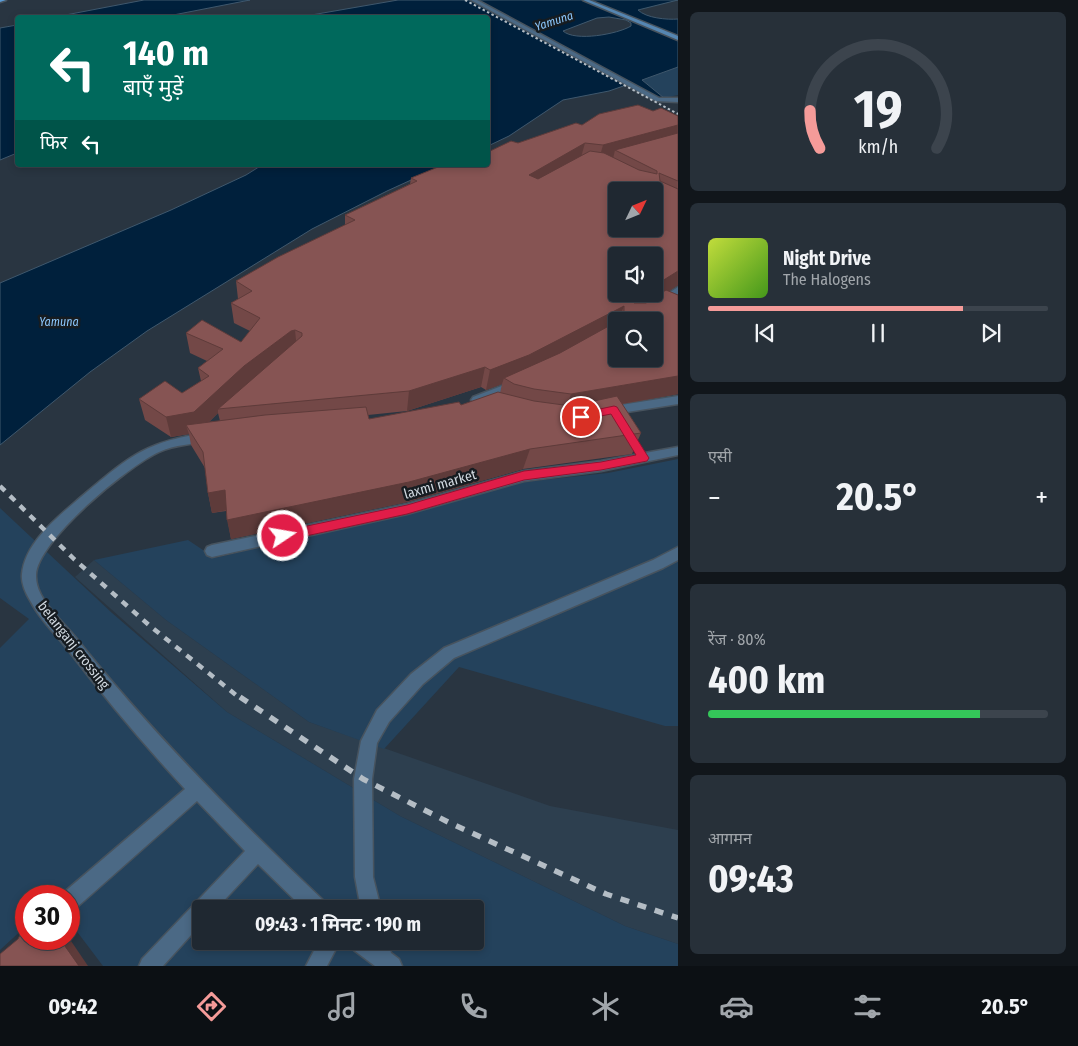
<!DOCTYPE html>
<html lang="hi">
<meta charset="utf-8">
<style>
:root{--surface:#1f2831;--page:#273039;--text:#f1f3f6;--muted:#a1a6ab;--line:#3c444d;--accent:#f59b99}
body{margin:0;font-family:"Fira Sans Condensed","Noto Sans Devanagari",sans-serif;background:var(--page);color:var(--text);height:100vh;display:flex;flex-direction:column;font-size:19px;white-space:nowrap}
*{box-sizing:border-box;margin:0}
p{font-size:16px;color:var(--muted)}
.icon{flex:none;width:28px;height:28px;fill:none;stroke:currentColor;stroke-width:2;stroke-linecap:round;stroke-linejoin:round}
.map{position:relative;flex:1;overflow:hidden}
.details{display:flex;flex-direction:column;gap:12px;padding:12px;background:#11161b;width:400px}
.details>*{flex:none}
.hud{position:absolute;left:15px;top:15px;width:475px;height:152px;border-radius:5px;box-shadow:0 2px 8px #0003,0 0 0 1px var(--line);background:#00695c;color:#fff;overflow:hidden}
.needle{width:32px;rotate:47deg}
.controls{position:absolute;left:608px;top:182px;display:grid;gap:10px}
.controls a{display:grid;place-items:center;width:55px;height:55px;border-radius:5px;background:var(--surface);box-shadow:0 2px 8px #0003,0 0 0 1px var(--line);font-size:25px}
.speed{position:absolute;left:15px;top:885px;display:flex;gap:10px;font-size:25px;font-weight:700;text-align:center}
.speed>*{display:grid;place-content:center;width:65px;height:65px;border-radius:50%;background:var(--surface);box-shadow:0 2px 8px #0003,0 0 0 1px var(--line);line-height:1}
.speed .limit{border:8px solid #d22;background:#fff;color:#111}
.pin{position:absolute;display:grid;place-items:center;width:42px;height:42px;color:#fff;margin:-21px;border:2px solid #fff;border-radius:50%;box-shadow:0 1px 5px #0007}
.me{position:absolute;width:55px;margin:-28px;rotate:78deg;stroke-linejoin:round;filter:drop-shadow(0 0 4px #0008)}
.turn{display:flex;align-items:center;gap:18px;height:105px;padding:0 25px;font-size:22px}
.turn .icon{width:65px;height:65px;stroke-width:2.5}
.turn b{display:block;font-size:35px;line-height:42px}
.then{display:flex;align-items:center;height:48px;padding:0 25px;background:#0003;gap:10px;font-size:19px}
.big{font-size:38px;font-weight:700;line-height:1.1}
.details .tile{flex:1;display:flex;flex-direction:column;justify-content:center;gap:8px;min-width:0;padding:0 18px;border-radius:8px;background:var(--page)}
.details .dial{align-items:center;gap:0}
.dial svg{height:130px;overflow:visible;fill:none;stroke:var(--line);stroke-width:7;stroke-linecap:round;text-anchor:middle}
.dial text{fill:var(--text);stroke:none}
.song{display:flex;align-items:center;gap:15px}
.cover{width:60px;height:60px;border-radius:8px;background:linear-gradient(135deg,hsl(70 70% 55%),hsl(100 70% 35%))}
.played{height:5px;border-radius:2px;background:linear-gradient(90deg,var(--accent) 75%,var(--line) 75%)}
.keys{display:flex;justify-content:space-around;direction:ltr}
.heat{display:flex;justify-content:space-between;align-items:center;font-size:28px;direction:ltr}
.charge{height:8px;border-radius:4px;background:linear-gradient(90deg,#34c759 80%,var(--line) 0)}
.trip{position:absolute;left:192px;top:900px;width:292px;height:50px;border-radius:5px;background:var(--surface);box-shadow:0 2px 8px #0003,0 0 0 1px var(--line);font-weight:700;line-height:50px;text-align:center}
.dock{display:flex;height:80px;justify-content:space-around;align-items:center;background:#0c1014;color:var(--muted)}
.dock .icon{width:35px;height:35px}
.dock .selected{color:var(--accent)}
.dock b{font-size:22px;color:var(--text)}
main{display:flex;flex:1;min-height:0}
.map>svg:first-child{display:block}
.built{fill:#2d3f4f}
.green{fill:#24425c;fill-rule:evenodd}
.water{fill:#00203c;stroke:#3f586d;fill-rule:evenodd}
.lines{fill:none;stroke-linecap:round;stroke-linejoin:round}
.street-casing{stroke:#47535e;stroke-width:3}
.secondary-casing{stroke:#47535e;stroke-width:3}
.primary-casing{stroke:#47535e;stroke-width:3}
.street{fill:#4b6985;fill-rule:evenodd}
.secondary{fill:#5586b2;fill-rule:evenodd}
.primary{fill:#5b9cd5;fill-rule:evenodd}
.rail-far2{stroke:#b4bdc5;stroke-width:2;stroke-dasharray:2.5 2.5;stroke-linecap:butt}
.rail-far1{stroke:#b4bdc5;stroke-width:4.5;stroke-dasharray:7 7;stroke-linecap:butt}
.rail{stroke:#b4bdc5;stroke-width:5.5;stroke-dasharray:9 9;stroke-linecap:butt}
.wall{fill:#734847;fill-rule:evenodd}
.shaded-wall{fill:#5e3b3a}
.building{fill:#865453;stroke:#5e3b3a;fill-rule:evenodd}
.route{fill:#e11d48;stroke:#92132f}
.labels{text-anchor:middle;stroke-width:5;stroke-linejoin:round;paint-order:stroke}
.far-water-label{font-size:12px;font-style:italic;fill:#8bc6fb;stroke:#161c21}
.street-label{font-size:14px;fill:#d1d9e0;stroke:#161c21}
</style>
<main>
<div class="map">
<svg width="678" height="966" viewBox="0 0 678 966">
<rect width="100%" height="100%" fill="#293541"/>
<polygon class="built" points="94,560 166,620 309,722 550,806 678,830 678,944 625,926 400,816 227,712 75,577"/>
<g class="green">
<polygon points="678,67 678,95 664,98 642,80"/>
<polygon points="678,459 678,726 665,726 459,667 384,749 309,722 166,620 94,560 188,540 215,558 524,482 608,473"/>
<path d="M0 508 112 613 227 712 400 816 625 926 678 944V966H103L69 921V896H26V926L0 950V648L29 619 0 598ZM201 909H476V941H201Z"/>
</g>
<g class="water">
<polygon points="144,0 250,0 163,17 55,17"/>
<path d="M398 0H678L638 10C646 18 667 20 678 19V67L642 80 664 98H659L632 83 609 91 563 100 509 136 488 146V18H294ZM609 17 626 20 631 23V26C618 34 575 42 563 31L597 18Z"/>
<polygon points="17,25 17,153 0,160 0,28"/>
<polygon points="262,165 444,165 387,191 312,229 147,331 90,372 0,445 0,283 171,210 246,175"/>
</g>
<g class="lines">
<g class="street-casing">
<g id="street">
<polygon points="471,0 477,0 659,98 678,98 678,102 656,101"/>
<polygon points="678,287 678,294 637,321 626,321"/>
<polygon points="517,380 522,384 521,387 477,404 471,400 473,397"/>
<polygon points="678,396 678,404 608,415 602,411 608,407"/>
<path d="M206 433 212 437 210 440C193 445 175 444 159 452 128 466 37 541 36 575 35 599 62 620 76 638 152 733 237 819 325 902L328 909H304L258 864 216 909H201V924L163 966H139L142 959 245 851 197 801 76 908 69 910V896H61L62 894 185 789C144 745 105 698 68 650 56 634 40 620 31 602 26 594 21 584 22 574 25 542 59 516 81 497 128 458 143 442 206 433Z"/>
<polygon points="678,447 678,455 601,471 524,481 407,514 212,557 207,555 205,551 207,547 212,545 407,504 524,471 601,461"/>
<polygon points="678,547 678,560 663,568 454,658 423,684 389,722 377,743 372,779 373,877 381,909 361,909 355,877 354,779 361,741 377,710 411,674 444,648 653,560"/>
<polygon points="319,941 340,941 327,966 306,966"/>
<polygon points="348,941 388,941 391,953 399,959 402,966 375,966 351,948"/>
</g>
</g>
<g class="secondary-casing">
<polygon id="secondary" points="583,0 589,0 678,36 678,40"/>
</g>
<g class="primary-casing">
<polygon id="primary" points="0,0 6,0 0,2"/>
</g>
<use href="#street" class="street"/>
<use href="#secondary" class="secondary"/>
<use href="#primary" class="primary"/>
<polyline class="rail-far2" points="465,0 678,114"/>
<polyline class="rail-far1" points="0,486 74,559 150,626 241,699"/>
<polyline class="rail" points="240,697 363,779 450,823 606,894 678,918"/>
</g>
<path class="wall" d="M653 111 678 116V285L669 291 678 295V394L622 404 641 433 632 454 523 469 407 502 231 539 226 511 212 513 208 493 205 468 191 445 189 434 171 437 145 420 139 399 182 393 201 381 198 368 207 361 190 353 186 333 241 342 250 331 234 323 231 303 238 299 236 281 345 225V215L410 184 411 178 488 165 518 143 582 125ZM502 384 500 393 461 405 369 419 368 415 407 411 481 387 486 390ZM218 413 220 421 209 422Z"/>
<g class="shaded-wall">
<polygon points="678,125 678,140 615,150 613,159 598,163 603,145"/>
<polygon points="585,143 580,161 525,194 529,175"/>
<polygon points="678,271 678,285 624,321 632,301 642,294 654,294 654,286"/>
<polygon points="624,306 616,326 524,375 504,378 502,384 486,390 490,370"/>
<polygon points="295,330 297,350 218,409 218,413 198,432 186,425 189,434 171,437 166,417 244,366 291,331"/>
<polygon points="485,367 481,387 407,411 409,391"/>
<polygon points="678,376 678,394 564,414 571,394"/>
<polygon points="530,449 523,469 407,502 231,539 227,520"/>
<polygon points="225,490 228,510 212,513 208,493"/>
<polygon points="69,938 88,966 79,966 60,939"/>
</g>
<g class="building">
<path d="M638 105 653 111 661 108 678 116V125L603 145 585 143 529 175 538 179 590 151 604 153 639 170 657 174V171L615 150 678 133V181L659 173 660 181 678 189V271L654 286V256H616V294H642L632 301 634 303H646L666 290 678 295V376L571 394 534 389 514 384 504 378 560 353 616 322V359H654V321H617L624 317V306L529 355 490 370 485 367 409 391 218 409 302 336V333L295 330 291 331 244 366 194 412 166 417 139 399 165 381 182 393 209 376 198 368 223 349 186 333 202 320 241 342 260 318 231 303 252 291 236 281 278 257 355 220 345 215 417 181 411 178 443 165H488V152L511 141 518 143 576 123 582 125 599 114ZM616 191H654V229H616Z"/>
<polygon points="498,392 534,401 571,406 617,396 641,433 530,449 409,482 227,520 225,490 208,493 203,452 186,425 265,415 366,407 369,419 459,402 461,405"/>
<polygon points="26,927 26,939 60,939 79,966 0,966 0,954 18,939 22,931"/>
</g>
<polygon class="route" points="614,406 617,407 647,455 649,458 647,461 601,470 524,480 407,514 283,541 278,540 277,536 278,533 283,531 407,505 524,471 601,462 636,455 611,414 581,420 576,417 581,413"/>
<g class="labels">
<g class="far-water-label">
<text transform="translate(554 21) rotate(-18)" y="4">Yamuna</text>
<text x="59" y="326">Yamuna</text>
</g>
<g class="street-label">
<text transform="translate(440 484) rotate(-16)" y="5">laxmi market</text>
<text transform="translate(74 645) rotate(52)" y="5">belanganj crossing</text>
</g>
</g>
</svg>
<div class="controls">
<a><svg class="needle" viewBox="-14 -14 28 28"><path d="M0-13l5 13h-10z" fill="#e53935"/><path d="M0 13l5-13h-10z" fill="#a1a6ab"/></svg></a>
<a><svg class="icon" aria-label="sound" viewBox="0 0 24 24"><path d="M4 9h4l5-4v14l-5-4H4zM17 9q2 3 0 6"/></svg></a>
<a><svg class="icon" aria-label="search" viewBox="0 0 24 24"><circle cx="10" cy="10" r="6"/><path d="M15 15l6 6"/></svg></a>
</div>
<div class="speed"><div class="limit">30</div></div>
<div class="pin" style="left:581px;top:417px;background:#d93025"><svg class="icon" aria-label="arrive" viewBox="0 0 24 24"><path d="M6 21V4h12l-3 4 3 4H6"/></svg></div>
<svg class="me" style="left:283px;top:536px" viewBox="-20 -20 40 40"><circle r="17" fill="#e11d48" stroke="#fff" stroke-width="3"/><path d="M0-11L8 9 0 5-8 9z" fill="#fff"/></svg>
<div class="trip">09:43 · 1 मिनट · 190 m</div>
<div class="hud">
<div class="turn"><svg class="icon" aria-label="left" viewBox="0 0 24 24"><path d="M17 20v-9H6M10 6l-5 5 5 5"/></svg><div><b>140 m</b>बाएँ मुड़ें</div></div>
<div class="then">फिर<svg class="icon" aria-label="left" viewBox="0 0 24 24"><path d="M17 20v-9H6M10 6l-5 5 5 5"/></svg></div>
</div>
</div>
<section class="details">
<div class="tile dial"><svg viewBox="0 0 100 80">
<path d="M14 69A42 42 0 1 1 86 69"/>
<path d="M14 69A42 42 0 0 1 8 46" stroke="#f59b99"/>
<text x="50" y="56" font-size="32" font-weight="700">19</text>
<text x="50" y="72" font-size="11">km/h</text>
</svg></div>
<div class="tile">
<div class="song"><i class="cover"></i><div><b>Night Drive</b><p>The Halogens</p></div></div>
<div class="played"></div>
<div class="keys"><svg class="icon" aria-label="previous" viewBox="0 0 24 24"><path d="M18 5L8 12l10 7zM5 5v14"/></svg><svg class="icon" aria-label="pause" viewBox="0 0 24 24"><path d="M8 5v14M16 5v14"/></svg><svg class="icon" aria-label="next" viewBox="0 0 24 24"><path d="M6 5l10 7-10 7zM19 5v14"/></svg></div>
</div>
<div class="tile"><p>एसी</p>
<div class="heat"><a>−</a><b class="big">20.5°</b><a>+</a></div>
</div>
<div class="tile"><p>रेंज · 80%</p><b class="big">400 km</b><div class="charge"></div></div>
<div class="tile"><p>आगमन</p><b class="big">09:43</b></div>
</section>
</main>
<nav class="dock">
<b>09:42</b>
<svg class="icon selected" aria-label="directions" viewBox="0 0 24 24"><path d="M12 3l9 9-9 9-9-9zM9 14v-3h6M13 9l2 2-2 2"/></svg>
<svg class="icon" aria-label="music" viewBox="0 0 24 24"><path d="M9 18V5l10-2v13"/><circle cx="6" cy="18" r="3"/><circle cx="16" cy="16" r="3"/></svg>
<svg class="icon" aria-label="phone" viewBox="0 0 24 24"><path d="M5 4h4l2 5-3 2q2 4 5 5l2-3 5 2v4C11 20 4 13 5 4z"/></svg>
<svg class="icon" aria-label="climate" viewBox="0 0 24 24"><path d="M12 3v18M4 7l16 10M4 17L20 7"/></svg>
<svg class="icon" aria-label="car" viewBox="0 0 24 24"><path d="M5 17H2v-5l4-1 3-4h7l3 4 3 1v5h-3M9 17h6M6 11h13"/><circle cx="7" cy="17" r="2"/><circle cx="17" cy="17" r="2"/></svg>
<svg class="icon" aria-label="filters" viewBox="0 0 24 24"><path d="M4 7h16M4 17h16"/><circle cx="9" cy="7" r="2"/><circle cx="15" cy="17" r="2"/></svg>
<b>20.5°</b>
</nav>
